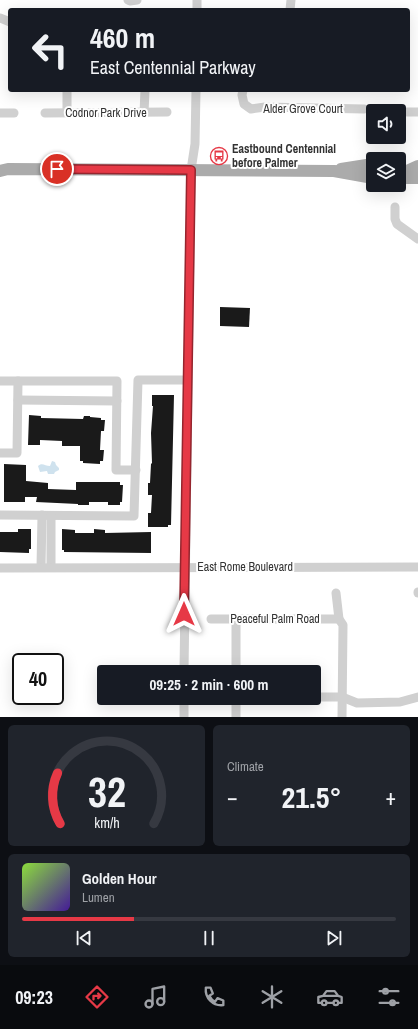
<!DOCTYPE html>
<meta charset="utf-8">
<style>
:root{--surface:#171b24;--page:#20242c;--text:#f1f3f6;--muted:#9ea1a6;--line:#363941;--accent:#e63946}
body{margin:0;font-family:"Archivo Narrow",sans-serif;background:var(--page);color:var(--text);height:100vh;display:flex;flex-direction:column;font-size:15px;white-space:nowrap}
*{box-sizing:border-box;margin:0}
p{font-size:13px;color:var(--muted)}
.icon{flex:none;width:22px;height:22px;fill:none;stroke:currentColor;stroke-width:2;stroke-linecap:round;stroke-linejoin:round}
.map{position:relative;height:717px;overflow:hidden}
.drawer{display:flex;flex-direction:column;gap:8px;padding:8px;background:#0d0f14;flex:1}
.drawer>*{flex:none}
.banner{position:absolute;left:8px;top:8px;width:402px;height:84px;border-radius:4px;box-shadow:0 4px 16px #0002;background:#171b24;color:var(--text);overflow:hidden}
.controls{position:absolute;left:366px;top:104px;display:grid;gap:8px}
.controls a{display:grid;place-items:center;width:40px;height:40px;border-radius:4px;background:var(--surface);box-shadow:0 4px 16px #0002;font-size:20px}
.speed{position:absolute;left:12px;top:653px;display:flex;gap:8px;font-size:20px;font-weight:700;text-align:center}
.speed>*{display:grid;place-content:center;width:52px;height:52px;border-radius:50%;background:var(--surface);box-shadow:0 4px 16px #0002;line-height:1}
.speed .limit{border:2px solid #111;border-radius:6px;background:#fff;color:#111}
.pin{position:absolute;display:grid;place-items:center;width:34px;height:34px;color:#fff;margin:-17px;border:2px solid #fff;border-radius:50%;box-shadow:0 1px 4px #0007}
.me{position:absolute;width:44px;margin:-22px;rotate:0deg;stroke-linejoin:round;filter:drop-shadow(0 0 3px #0008)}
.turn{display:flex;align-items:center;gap:14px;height:84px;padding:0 16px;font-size:18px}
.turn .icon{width:52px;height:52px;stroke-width:2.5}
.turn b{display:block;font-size:28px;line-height:34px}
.big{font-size:30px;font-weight:700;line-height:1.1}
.drawer .widget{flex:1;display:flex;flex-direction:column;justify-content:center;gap:6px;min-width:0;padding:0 14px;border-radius:6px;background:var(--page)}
.drawer .dial{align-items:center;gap:0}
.dial svg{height:104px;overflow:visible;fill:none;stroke:var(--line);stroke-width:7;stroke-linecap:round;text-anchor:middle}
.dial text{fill:var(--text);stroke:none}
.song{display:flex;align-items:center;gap:12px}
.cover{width:48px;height:48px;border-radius:6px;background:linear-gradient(135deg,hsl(90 70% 55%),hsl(260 70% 35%))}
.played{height:4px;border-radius:2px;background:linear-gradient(90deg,var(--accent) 30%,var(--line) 30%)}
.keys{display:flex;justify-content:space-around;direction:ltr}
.heat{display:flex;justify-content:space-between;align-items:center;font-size:22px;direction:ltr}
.drawer .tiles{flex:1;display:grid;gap:8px;grid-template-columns:1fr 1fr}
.widget:last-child{grid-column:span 2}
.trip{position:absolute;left:97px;top:665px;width:224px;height:40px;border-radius:4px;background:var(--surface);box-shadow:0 4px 16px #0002;font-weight:700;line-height:40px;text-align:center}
.tab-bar{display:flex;height:64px;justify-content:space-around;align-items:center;background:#090b0e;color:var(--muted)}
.tab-bar .icon{width:28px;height:28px}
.tab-bar .current{color:var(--accent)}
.tab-bar b{font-size:18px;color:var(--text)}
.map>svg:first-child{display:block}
.water{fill:#cfe2ee}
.building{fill:#1a1a1a}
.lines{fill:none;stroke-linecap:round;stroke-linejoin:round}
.minor{stroke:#d0d0d0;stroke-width:9}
.major{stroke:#ababab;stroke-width:12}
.route-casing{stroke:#96252e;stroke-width:10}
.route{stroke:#e63946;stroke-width:7}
.labels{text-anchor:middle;stroke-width:4;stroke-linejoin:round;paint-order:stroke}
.street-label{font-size:12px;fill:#333;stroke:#fff}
.poi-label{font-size:12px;font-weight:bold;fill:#333;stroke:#fff;text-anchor:start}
</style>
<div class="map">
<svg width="418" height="717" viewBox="0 0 418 717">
<rect width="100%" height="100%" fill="#fff"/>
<path class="water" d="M52 461 55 462 56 465 59 468V470L55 472 54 474H48L47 471 40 472 38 466C42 462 45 466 50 466Z"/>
<g class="building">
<polygon points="220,307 250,308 249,327 220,326"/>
<polygon points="152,395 174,395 171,525 168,525 168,527 148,527 148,513 151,513 152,495 148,495 148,483 150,483 151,464 152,463 151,433 153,406 152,406"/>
<polygon points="29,415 41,416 41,418 83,419 84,416 90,416 90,417 101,418 101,420 105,420 104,431 101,431 100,450 104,450 103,461 100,461 100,464 83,463 83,461 80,461 80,446 62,446 62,441 40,440 40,445 28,445"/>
<polygon points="4,464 26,465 26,481 48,483 48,489 76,490 76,482 120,482 120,485 123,485 122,502 120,502 120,505 108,505 108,502 89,502 89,505 78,505 78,504 36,502 37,497 25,497 25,502 4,502"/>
<polygon points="18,529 31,529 31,549 29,549 29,553 0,552 0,532 18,532"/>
<polygon points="62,529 75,530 75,533 94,533 94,529 105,530 105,533 151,532 151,553 64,552 64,550 62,550"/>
</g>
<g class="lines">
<g class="minor">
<polyline points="128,0 130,1 137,0"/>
<polyline points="197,10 197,0"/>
<polyline points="290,10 291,0"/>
<polyline points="0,18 10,22"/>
<polyline points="243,90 242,95 244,104 251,109 265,107 364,109"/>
<polyline points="407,112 418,112"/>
<polyline points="0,113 14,113"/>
<polyline points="45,113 167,112"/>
<polyline points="67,113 67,90"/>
<polyline points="144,113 145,90"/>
<polyline points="395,207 395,219 397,224 418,239"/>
<polyline points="0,381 117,381 116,470 136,470"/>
<polyline points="18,400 117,401"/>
<polyline points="0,453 17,453 18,381"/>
<polyline points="0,515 134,516 138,380 187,380"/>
<polyline points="41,567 42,515"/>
<polyline points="51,567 51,516"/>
<polyline points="0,568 418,567"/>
<polyline points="418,592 418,593"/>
<polyline points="336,593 339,619 343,625 342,717"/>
<polyline points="211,619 339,619"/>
<polyline points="184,672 191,170 195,144 196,90"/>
<polyline points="236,672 236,619"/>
<polyline points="314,697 342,697 357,703 400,702 418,697"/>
<polyline points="236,698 236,717"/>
<polyline points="184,717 184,698"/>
</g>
<g class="major">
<polyline points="341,169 373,164"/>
<polyline points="0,171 8,169 334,171 373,178"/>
<polyline points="399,171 407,171 418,166"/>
<polyline points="399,178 418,178"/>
</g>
</g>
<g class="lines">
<g class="route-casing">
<polyline id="route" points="57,169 191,170 184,614"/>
</g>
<use href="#route" class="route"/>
</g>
<defs>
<g id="bus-ring" transform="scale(0.9)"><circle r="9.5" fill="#fff" stroke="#e63946" stroke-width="1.5"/><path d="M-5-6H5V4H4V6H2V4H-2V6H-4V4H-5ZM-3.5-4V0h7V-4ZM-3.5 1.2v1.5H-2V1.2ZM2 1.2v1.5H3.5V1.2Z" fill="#e63946"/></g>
</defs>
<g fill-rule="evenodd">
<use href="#bus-ring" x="219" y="156"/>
</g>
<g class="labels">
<g class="street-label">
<text x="303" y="113">Alder Grove Court</text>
<text x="106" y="117">Codnor Park Drive</text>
<text x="245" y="571">East Rome Boulevard</text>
<text x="275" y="623">Peaceful Palm Road</text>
</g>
<g class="poi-label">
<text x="232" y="153">Eastbound Centennial<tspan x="232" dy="14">before Palmer</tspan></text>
</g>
</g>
</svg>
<div class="controls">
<a><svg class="icon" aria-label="sound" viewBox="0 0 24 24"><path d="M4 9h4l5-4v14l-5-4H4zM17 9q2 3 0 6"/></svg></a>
<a><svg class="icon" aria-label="layers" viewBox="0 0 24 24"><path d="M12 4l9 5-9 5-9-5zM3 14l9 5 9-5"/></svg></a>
</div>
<div class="speed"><div class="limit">40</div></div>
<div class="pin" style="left:57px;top:169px;background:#d93025"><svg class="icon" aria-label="arrive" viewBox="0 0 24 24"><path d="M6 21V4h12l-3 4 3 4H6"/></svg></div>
<svg class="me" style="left:184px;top:614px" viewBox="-20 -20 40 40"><path d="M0-17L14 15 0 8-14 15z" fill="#e63946" stroke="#fff" stroke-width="4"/></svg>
<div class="trip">09:25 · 2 min · 600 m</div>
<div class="banner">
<div class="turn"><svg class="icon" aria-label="left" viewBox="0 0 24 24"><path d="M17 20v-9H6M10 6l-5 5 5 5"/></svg><div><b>460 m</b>East Centennial Parkway</div></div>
</div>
</div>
<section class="drawer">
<div class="tiles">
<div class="widget dial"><svg viewBox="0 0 100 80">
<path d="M14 69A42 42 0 1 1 86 69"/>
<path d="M14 69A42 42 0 0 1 12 30" stroke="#e63946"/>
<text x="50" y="56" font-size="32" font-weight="700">32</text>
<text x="50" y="72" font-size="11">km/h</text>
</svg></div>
<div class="widget"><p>Climate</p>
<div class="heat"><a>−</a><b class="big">21.5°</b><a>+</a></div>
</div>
<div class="widget">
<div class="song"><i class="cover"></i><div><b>Golden Hour</b><p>Lumen</p></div></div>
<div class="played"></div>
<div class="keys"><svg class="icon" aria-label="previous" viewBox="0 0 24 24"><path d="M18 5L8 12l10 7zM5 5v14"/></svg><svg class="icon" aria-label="pause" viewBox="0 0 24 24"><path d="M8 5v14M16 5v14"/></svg><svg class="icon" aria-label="next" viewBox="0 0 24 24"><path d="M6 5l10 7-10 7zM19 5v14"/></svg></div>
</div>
</div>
</section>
<nav class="tab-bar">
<b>09:23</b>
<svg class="icon current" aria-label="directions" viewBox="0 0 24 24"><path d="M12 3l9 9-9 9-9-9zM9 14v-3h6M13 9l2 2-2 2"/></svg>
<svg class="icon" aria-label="music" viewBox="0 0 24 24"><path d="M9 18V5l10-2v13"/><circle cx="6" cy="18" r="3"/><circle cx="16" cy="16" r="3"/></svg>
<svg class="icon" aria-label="phone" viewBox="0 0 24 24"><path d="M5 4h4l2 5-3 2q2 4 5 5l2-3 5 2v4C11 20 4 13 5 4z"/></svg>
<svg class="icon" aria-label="climate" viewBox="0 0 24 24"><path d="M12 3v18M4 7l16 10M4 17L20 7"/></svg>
<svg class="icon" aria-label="car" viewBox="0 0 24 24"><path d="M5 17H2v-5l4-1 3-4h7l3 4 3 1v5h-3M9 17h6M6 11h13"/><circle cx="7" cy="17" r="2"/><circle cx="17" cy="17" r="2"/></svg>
<svg class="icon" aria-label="filters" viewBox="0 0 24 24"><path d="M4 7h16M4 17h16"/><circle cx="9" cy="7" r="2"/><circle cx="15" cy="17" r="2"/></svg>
</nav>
